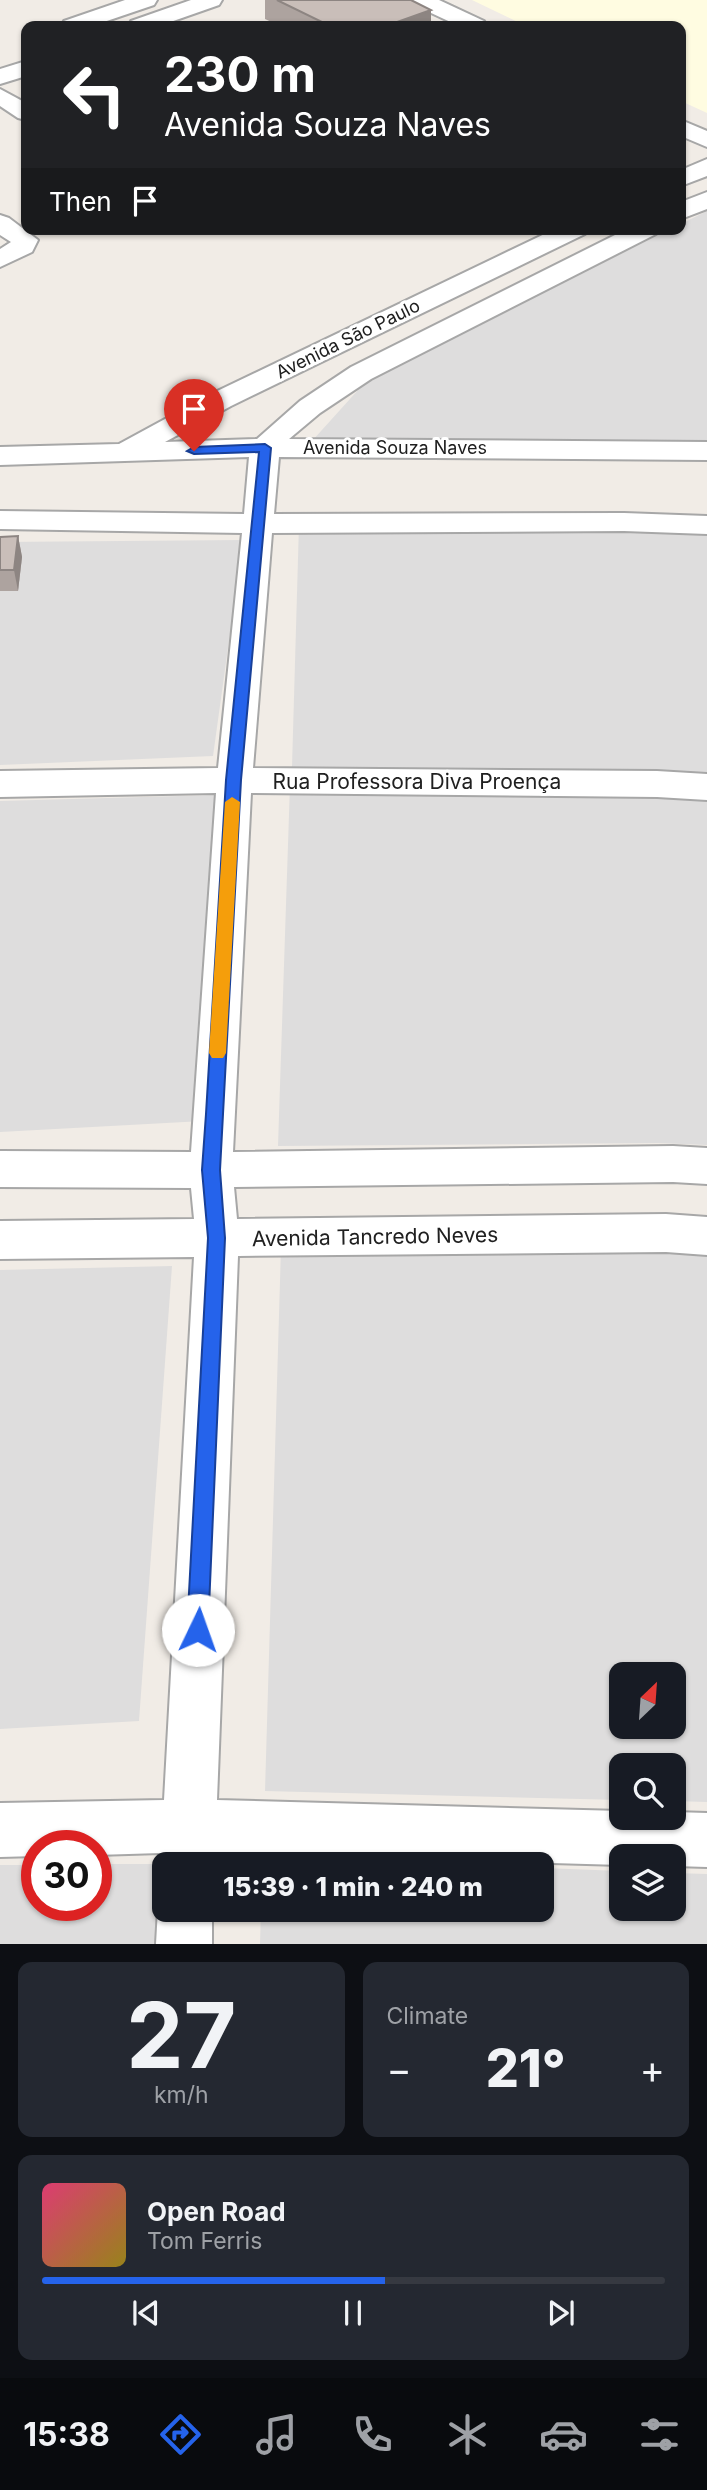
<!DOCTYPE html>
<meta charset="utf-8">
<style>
:root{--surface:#171b24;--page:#242831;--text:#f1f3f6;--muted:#9ea1a6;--line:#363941;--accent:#2563eb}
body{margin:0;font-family:Inter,sans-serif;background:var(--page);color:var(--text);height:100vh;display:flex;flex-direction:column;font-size:26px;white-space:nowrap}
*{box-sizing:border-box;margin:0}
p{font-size:23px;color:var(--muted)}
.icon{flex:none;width:38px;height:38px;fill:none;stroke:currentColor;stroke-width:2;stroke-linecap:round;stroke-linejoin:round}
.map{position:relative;height:1944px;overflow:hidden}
.drawer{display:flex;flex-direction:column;gap:18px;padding:18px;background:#0d0f14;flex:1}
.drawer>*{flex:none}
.hud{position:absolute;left:21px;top:21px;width:665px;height:214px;border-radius:14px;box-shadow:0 2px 5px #0004;background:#202124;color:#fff;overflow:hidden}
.needle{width:46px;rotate:25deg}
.buttons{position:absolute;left:609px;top:1662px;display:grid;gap:14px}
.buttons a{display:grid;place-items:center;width:77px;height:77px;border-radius:14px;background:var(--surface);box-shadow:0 2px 5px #0004;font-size:35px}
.speed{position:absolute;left:21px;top:1830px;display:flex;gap:14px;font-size:35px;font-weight:700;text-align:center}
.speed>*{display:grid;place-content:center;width:91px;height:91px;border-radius:50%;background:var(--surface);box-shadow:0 2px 5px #0004;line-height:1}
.speed .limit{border:10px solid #d22;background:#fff;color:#111}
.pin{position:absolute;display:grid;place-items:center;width:60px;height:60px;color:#fff;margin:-72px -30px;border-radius:50% 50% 50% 0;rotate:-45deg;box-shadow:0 0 7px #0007}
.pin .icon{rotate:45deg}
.me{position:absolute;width:77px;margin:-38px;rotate:3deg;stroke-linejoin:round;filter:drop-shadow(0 0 5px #0008)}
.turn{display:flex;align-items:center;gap:24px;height:147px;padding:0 28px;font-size:32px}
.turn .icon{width:91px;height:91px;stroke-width:2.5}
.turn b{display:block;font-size:49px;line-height:60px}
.then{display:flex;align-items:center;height:66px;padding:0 28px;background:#0003;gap:14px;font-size:26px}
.big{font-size:52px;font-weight:800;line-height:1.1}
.drawer .card{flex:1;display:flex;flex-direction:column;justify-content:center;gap:10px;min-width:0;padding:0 24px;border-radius:14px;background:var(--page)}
.drawer .dial{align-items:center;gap:0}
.dial b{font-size:91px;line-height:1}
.song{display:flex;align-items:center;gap:21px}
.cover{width:84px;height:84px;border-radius:10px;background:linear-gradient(135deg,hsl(340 70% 55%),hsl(50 70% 35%))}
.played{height:7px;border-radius:4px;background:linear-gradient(90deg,var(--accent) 55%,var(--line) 55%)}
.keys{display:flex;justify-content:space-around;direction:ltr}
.heat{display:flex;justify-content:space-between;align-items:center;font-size:38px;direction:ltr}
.drawer .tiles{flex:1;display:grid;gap:18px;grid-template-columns:1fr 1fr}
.card:last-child{grid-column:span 2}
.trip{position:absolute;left:152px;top:1852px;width:402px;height:70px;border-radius:14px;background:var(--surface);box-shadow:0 2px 5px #0004;font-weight:800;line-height:70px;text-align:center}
.tab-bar{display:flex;height:112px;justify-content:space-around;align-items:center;background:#090b0e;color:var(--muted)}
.tab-bar .icon{width:49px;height:49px}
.tab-bar .on{color:var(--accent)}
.tab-bar b{font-size:32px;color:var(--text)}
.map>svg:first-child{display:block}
.residential{fill:#dedddd;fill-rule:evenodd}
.education{fill:#fffce1}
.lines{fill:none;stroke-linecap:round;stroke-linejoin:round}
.minor-casing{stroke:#a7a7a7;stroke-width:4}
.minor{fill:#fff;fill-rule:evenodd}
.wall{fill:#ada39f}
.shaded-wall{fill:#8d8582}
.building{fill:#c9beb9;stroke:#8d8582;stroke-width:2}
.route{fill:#2563eb;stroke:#184099;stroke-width:2}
.slow{fill:#f59e0b}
.labels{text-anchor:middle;stroke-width:6;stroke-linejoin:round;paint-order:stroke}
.far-street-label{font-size:18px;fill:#202020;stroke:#fff}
.street-label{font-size:21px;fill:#202020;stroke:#fff}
</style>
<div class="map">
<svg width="707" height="1944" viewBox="0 0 707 1944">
<rect width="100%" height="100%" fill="#f1ece6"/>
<g class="residential">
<polygon points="707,211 707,444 312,441 368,379 670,229 681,229 681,224"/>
<polygon points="299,524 707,530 707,776 292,767"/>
<polygon points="243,540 213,756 0,765 0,542"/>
<polygon points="290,784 707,794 707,1145 658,1143 278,1146"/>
<polygon points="215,795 203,1121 0,1132 0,801"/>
<path d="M281 1247 707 1251V1802L674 1801V1766H621V1800L265 1791ZM621 1675H674V1727H621Z"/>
<polygon points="172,1266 139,1721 0,1729 0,1270"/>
<polygon points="96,1864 164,1864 167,1944 0,1944 0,1865 37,1865 37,1906 96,1906"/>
<polygon points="543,1868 621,1871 621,1909 674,1909 674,1873 707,1874 707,1944 260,1944 261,1909 542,1909"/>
</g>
<polygon class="education" points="472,0 707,0 707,113 681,101 681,26 526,26"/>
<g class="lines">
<g class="minor-casing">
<g id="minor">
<polygon points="125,0 157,0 154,5 92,26 61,26 64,21"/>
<polygon points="191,0 222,0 219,5 159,26 128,26 131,21"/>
<polygon points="411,0 439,0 484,21 487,26 459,26 414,5"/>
<polygon points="26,61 26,76 0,84 0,69"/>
<polygon points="0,89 26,103 26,120 18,118 0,106"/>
<polygon points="681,120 707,131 707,147 681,136"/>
<polygon points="707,159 707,176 681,186 681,170"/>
<polygon points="707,192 707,209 681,219 681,202"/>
<polygon points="0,215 9,218 38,240 32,252 0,267 0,249 11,242 0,235"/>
<polygon points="555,229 589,229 585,234 231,406 165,442 257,439 300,401 351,367 627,229 660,229 656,234 371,379 320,413 289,439 707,442 707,460 279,457 274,514 624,513 707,516 707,534 624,531 272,533 253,768 657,771 707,774 707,800 657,797 251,793 233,1152 673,1146 707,1148 707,1184 673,1182 234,1187 237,1219 666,1214 707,1217 707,1255 666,1252 238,1256 217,1800 621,1811 621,1818 674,1818 674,1812 707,1813 707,1867 674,1866 674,1857 621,1857 621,1865 214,1853 214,1864 164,1864 164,1875 160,1864 161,1853 96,1855 96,1846 37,1846 37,1856 0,1857 0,1803 164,1800 194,1257 0,1259 0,1221 194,1219 191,1188 0,1187 0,1151 191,1152 216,793 0,797 0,771 218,768 242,533 0,529 0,511 244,514 249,457 0,465 0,447 119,444 211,394"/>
<polygon points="164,1892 164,1909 212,1909 212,1944 156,1944 158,1909"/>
</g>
</g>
<use href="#minor" class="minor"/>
</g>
<g class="wall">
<polygon points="265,0 411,0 431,10 431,26 280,26 265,19"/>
<polygon points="18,536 22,557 18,591 0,591 0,537"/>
</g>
<g class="shaded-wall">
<polygon points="431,10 431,26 386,26"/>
<polygon points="18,536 22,557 18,591 14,570"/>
</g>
<g class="building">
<polygon points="277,0 411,0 431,10 386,26 330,26"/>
<polygon points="18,536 14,570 0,570 0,537"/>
</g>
<polygon class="route" points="265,444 271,448 241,780 223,1114 220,1170 225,1238 208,1630 205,1637 198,1640 190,1637 187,1630 208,1238 202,1170 206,1114 226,780 259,452 194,454 187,451 194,447"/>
<polygon class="slow" points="232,797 240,802 226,1053 223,1058 212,1058 209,1053 225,802"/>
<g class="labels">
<g class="far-street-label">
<text transform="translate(348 339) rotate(-26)" y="6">Avenida São Paulo</text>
<text x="395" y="454">Avenida Souza Naves</text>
</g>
<g class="street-label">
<text x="417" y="789">Rua Professora Diva Proença</text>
<text transform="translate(375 1237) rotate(-1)" y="7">Avenida Tancredo Neves</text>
</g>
</g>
</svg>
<div class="buttons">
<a><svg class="needle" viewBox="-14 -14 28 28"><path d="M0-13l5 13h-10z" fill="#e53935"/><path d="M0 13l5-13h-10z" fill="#9ea1a6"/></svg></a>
<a><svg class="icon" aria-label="search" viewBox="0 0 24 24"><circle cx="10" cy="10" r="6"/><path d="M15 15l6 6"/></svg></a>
<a><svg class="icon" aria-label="layers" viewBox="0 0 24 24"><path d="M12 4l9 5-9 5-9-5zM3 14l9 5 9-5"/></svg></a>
</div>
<div class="speed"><div class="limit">30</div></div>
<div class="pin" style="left:194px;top:451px;background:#d93025"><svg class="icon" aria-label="arrive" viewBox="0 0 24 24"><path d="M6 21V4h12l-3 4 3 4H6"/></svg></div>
<svg class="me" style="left:198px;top:1630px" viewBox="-20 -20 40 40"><circle r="19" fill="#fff"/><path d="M0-13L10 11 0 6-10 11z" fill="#2563eb"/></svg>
<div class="trip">15:39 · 1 min · 240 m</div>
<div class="hud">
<div class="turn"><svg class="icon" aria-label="left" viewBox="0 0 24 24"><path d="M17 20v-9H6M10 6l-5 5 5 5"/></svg><div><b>230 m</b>Avenida Souza Naves</div></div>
<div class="then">Then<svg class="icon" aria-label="arrive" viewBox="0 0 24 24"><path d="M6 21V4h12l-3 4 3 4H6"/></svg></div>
</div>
</div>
<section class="drawer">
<div class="tiles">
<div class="card dial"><b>27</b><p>km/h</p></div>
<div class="card"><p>Climate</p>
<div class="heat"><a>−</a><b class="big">21°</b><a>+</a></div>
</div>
<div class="card">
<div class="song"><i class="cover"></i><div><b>Open Road</b><p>Tom Ferris</p></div></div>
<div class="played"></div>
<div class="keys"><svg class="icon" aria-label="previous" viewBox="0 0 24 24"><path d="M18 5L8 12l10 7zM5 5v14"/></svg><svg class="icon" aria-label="pause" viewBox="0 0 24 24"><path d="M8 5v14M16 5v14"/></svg><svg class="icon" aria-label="next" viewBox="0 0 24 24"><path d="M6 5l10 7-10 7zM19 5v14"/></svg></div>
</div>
</div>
</section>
<nav class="tab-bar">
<b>15:38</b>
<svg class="icon on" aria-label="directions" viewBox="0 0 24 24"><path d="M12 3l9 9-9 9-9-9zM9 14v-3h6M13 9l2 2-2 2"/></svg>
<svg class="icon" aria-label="music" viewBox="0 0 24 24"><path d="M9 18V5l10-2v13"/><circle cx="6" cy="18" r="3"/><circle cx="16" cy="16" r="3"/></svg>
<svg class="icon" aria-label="phone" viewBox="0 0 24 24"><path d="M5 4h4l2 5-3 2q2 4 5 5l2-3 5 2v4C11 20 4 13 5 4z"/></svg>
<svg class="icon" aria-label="climate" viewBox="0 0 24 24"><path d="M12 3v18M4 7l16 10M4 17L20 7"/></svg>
<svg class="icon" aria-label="car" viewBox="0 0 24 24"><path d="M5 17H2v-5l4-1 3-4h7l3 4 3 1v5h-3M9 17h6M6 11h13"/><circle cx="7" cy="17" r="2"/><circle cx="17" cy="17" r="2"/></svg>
<svg class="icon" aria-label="filters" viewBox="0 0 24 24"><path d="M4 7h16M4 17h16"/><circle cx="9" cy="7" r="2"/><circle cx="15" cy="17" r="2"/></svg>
</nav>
